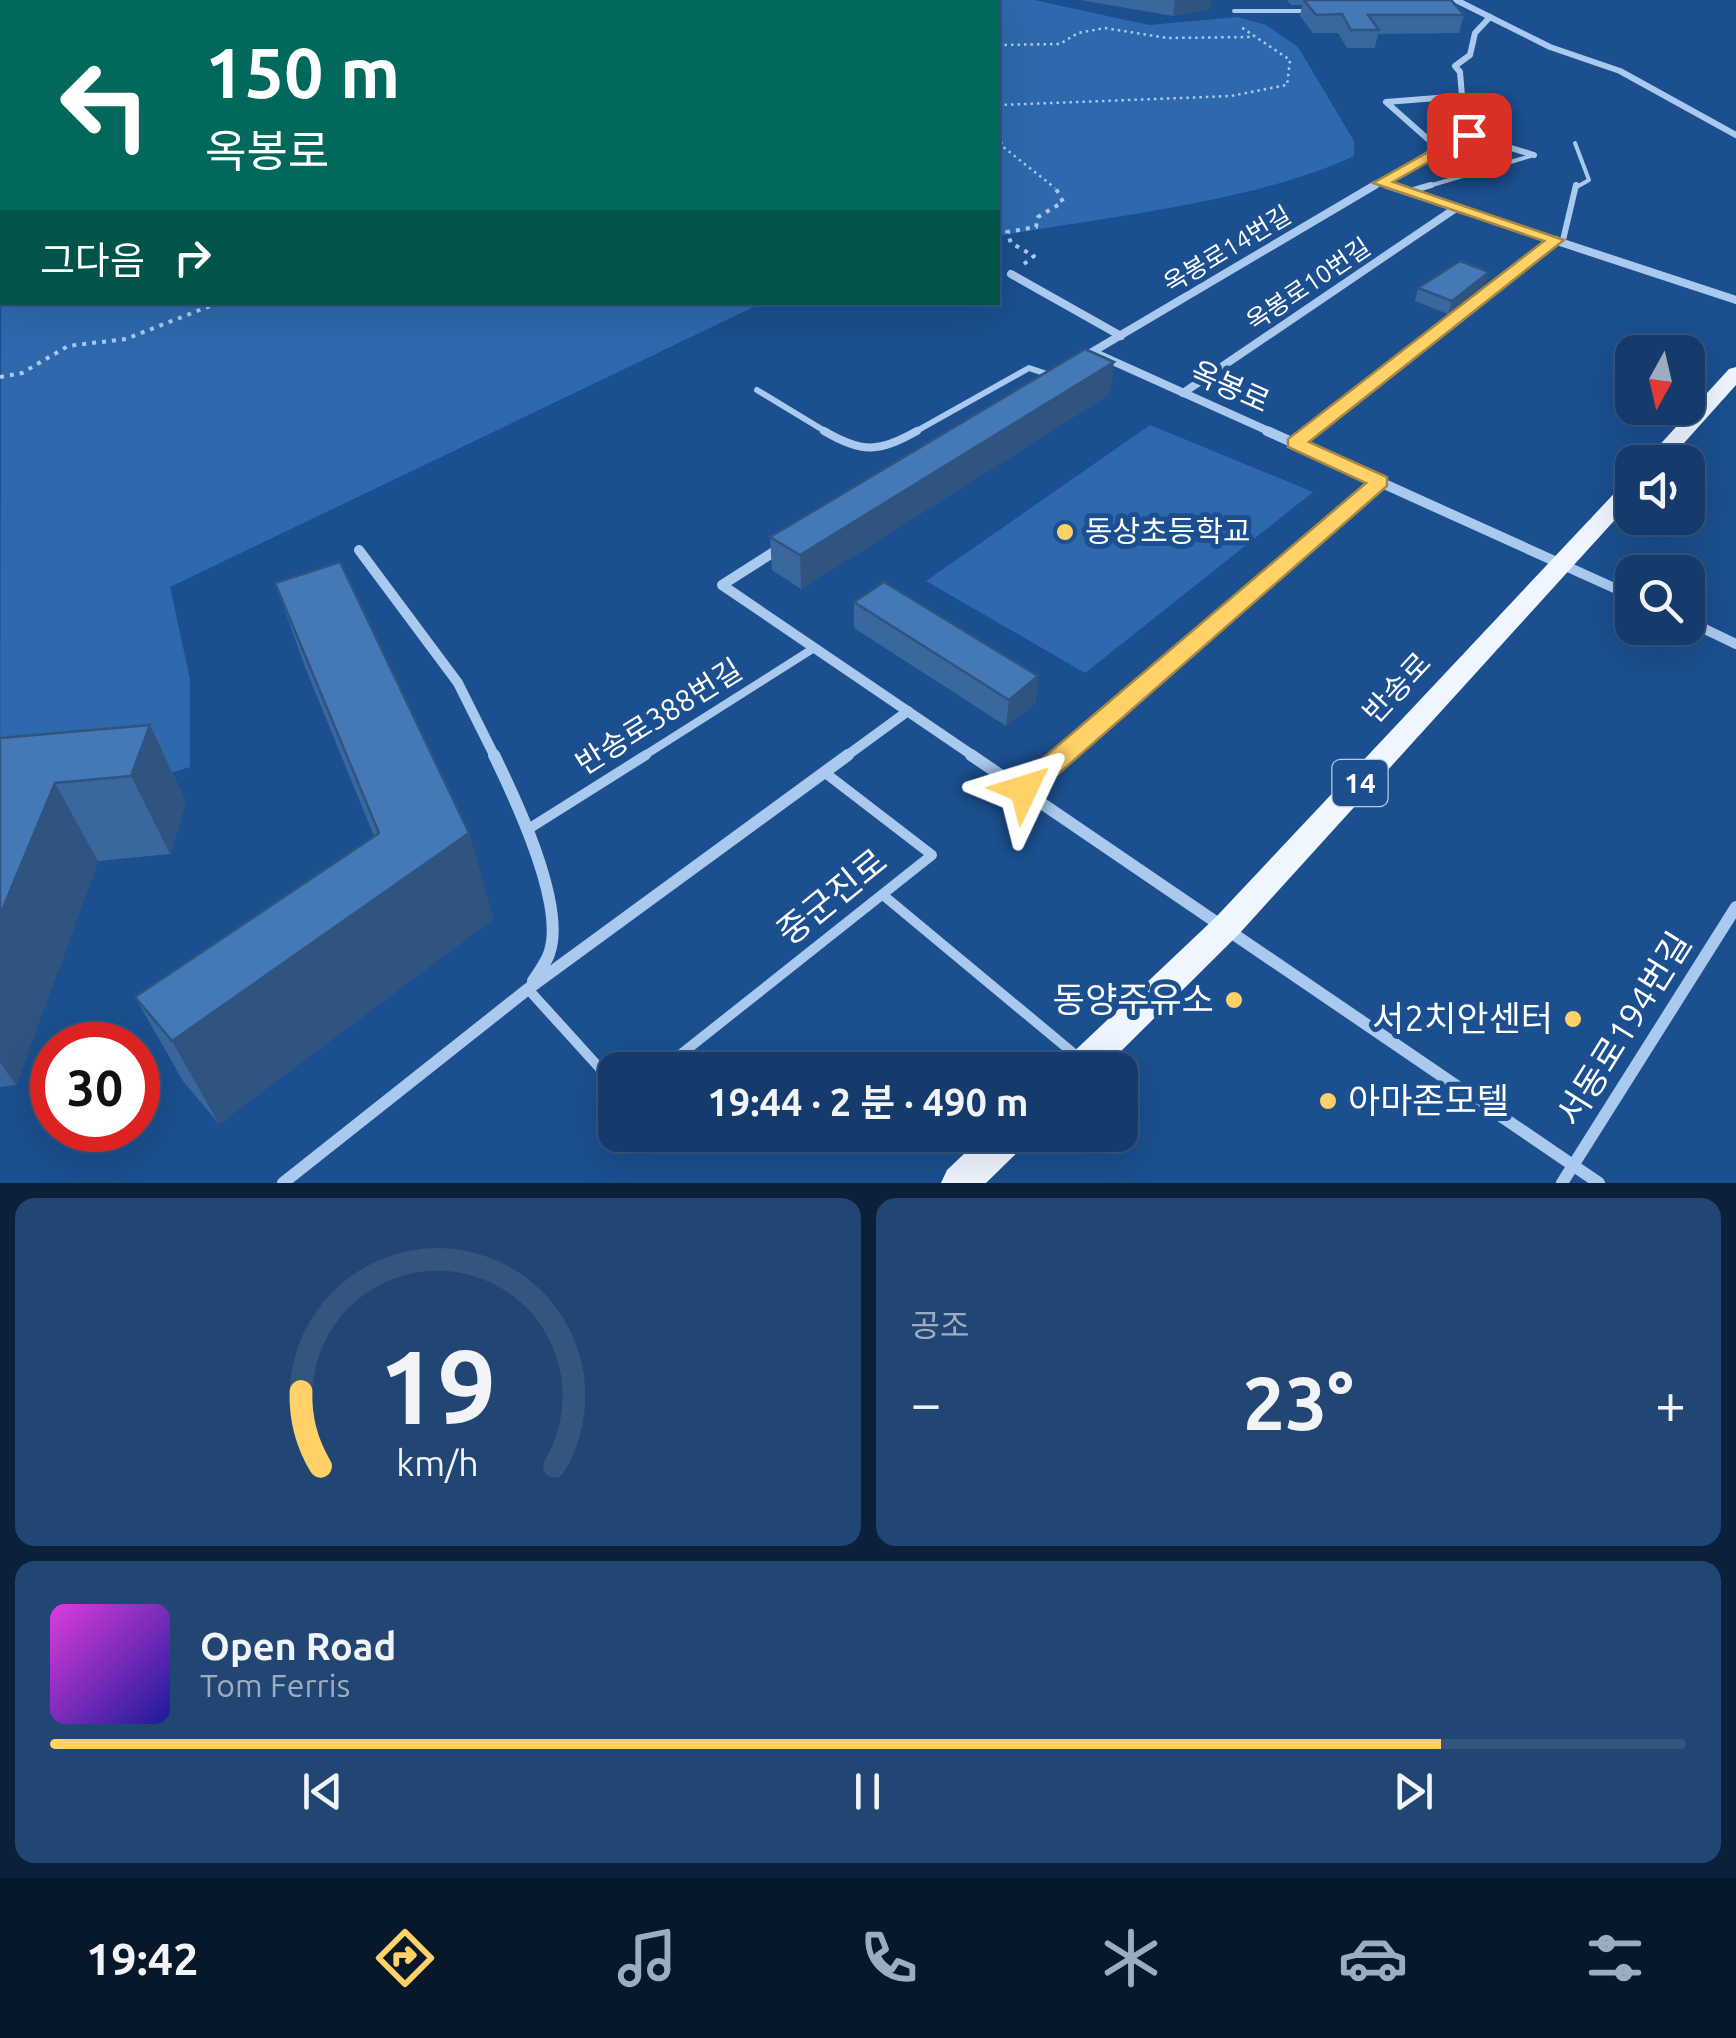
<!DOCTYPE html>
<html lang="ko">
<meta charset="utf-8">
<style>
:root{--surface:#143b6b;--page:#214673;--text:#f1f3f6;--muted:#9dadc1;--line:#33557e;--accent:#ffd166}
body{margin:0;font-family:Ubuntu,"Noto Sans KR",sans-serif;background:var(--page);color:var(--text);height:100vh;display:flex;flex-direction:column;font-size:38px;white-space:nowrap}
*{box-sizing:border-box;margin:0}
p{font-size:32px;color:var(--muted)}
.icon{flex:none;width:55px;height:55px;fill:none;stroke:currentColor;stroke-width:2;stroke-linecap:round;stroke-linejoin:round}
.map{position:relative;height:1183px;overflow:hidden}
.details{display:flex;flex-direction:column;gap:15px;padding:15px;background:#0b203b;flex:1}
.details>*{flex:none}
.top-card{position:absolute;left:0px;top:0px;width:1000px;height:305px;box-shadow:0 10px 40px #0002,0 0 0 2px var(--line);background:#00695c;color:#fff;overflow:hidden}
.needle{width:65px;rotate:188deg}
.controls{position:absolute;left:1615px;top:335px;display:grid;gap:20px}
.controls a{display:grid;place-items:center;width:90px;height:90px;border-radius:20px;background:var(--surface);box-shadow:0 10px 40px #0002,0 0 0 2px var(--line);font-size:50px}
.speed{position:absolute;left:30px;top:1022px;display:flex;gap:20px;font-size:50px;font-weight:700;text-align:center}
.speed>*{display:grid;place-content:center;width:130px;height:130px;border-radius:50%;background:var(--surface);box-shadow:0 10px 40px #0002,0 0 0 2px var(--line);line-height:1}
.speed .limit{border:15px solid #d22;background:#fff;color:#111}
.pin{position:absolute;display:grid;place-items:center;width:85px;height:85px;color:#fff;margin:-42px;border-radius:20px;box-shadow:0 5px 15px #0006}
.me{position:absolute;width:110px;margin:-55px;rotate:49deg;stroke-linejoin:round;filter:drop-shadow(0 0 8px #0008)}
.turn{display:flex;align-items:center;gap:35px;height:210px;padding:0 40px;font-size:45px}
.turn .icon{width:130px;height:130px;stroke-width:2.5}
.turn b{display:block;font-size:70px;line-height:85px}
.then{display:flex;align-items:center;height:95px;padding:0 40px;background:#0003;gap:20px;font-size:38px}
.big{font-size:75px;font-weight:600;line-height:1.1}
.details .tile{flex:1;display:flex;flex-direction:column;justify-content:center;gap:15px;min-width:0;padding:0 35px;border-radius:20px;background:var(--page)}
.details .dial{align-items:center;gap:0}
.dial svg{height:260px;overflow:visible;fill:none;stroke:var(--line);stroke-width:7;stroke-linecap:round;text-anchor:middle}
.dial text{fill:var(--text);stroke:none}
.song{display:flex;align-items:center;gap:30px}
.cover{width:120px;height:120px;border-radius:15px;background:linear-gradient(135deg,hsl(300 70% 55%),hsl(240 70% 35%))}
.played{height:10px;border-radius:5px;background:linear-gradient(90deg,var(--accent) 85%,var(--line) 85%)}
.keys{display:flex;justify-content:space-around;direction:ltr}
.heat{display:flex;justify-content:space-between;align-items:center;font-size:55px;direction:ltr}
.details .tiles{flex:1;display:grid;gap:15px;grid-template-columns:1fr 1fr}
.tile:last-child{grid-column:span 2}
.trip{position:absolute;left:598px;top:1052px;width:540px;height:100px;border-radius:20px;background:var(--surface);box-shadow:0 10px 40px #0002,0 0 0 2px var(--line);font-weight:600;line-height:100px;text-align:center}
.dock{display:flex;height:160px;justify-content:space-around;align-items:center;background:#08182b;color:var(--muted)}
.dock .icon{width:70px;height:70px}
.dock .selected{color:var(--accent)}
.dock b{font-size:45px;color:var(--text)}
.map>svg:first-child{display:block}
.green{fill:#2e69ad}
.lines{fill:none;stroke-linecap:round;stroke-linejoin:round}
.path-far1{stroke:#a9c9ee;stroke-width:2.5;stroke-dasharray:2.5 4;stroke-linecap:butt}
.path{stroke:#a9c9ee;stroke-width:4;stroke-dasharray:4 6;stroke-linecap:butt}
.lane-far3{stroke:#a9c9ee;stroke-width:4}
.lane-far2{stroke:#a9c9ee;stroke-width:6}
.lane-far1{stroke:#a9c9ee;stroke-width:8}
.lane{stroke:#a9c9ee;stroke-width:10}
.street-far3{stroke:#a9c9ee;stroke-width:6}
.street-far2{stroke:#a9c9ee;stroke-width:8}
.street-far1{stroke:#a9c9ee;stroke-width:10}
.street{stroke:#a9c9ee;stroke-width:12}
.primary{fill:#f0f6ff;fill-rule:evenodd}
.wall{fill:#3a679d}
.shaded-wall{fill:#305480}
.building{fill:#4478b7;stroke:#305480;stroke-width:2.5}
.route{fill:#ffd166;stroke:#a68842;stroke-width:2.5}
.poi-dot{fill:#ffd166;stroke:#1b4f8f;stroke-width:4}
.labels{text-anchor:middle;stroke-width:10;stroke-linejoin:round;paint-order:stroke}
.far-street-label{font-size:25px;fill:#fff;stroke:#1b4f8f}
.shield{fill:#1b4f8f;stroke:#bbcadd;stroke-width:2.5}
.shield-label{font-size:28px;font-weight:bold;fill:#fff}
.street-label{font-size:30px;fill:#fff;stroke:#1b4f8f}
.poi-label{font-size:30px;fill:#fff;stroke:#1b4f8f;text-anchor:start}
.near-street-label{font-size:35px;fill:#fff;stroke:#1b4f8f}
.near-poi-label{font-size:35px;fill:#fff;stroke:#1b4f8f;text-anchor:end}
</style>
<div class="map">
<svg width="1736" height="1183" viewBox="0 0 1736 1183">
<rect width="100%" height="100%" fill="#1b4f8f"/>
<g class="green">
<path d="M0 0H1034L1149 25 1238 17 1266 25 1298 47 1354 141V156C1256 202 1106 217 998 236V2H2V7Z"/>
<polygon points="2,23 2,302 762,303 170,587 190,679 190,767 0,826"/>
<polygon points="1150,425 1313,492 1085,673 926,581"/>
</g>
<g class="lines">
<g class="path-far1">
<polyline points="508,0 518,2"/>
<polyline points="272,2 279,0"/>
<polyline points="998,45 1060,44 1078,33 1105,28 1167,38 1253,37"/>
<polyline points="998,105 1231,96 1287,85 1290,60 1241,27"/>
<polyline points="998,129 1002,146 1055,188"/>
</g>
<g class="path">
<polyline points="1024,264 1034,256 1011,243 1007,232 1036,227 1038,217 1063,202 1054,185"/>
<polyline points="0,377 22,373 68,346 126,339 220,302"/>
</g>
<g class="lane-far3">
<polyline points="1234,11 1307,11"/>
<polyline points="1575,143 1589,180 1575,188"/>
<polyline points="1422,188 1534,155"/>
</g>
<g class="lane-far2">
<polyline points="1407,192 1431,185"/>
<polyline points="1556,240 1563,240 1576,185"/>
<polyline points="757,390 828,433"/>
<polyline points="913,433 1029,368 1050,375"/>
</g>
<g class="lane-far1">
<path d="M824 431C863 454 879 452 917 431"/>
<polyline points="642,757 814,648"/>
</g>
<g class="lane">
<polyline points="530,828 646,755"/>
<polyline points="883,895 1078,1057"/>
<polyline points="528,989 615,1085"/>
<polyline points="661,1070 932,855 824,772"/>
</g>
<g class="street-far3">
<polyline points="1456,0 1550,47 1620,71 1736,135"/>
<polyline points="1438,148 1469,135 1534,155"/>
<polyline points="1381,183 1395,188"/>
<polyline points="1371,188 1438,148 1386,102 1462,96 1460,72 1455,66 1470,55 1475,33 1490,17"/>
</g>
<g class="street-far2">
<polyline points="1387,185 1736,300"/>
<polyline points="1011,274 1121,336"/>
<polyline points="1095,353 1273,433"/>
<polyline points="1082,358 1375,185"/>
<polyline points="1183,393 1456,208"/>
<polyline points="1307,433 1556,240"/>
</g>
<g class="street-far1">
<polyline points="1267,431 1632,596"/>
<polyline points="1295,443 1311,431"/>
<polyline points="780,548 722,585 975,757"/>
<polyline points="359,550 458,683 495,757"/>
<polyline points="1688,621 1736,644"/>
<polyline points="845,757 908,711"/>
<polyline points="1061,757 1379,481"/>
</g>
<g class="street">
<path d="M494 755C515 798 567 906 549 954 546 963 538 973 533 981"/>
<polyline points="971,755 1599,1183"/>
<polyline points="1024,789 1063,755"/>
<polyline points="283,1183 528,989 848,755"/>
<polyline points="1562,1183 1736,907"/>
</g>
<g class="primary">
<polygon points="1736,367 1736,385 1667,462 1644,462 1729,369"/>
<polygon points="1632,481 1632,501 1238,935 1102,1070 1060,1070 1066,1059 1216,917 1624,483"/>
<polygon points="984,1135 1028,1135 1023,1147 986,1183 941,1183 947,1170"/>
</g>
</g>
<g class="wall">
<polygon points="1080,0 1211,0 1210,9 1173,16"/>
<polygon points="1287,0 1451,0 1464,15 1459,33 1378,34 1375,48 1347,48 1338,33 1313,33 1300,16 1302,5 1291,5"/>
<polygon points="1485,285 1448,314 1415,301 1418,288"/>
<polygon points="1110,394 801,589 772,570 770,537"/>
<polygon points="275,583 469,833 493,919 219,1124 183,1081 135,997 374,836 305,667"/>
<polygon points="854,602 1036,703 1006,726 854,628"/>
<polygon points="150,725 186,802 170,854 98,861 16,1085 0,1087 0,738"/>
</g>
<g class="shaded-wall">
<polygon points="1175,0 1211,0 1210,9 1173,16"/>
<polygon points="1489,272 1485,285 1448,314 1452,301"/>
<polygon points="1114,362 1110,394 801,589 800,555"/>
<polygon points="1038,676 1036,703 1006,726 1009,700"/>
<polygon points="150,725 186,802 170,854 131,776"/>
<polygon points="55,783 98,861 16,1085 0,1063 0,915"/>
<polygon points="469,833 493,919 219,1124 172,1041"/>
</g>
<g class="building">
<polygon points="1304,0 1451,0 1464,15 1368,15 1379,30 1351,30 1342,14 1316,15"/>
<polygon points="1460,261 1489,272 1452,301 1418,288"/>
<polygon points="1085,349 1114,362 800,555 770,537"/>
<polygon points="340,562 469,833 172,1041 135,997 379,833 275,583"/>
<polygon points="884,582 1038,676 1009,700 854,602"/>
<polygon points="150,725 131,776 55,783 0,915 0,738"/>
</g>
<polygon class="route" points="1464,132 1476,135 1393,182 1564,240 1309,442 1387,477 1387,486 1033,796 1015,796 1011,789 1015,782 1366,483 1288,447 1288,439 1544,241 1373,183"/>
<g class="poi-dot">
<circle cx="1065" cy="532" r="10"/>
<circle cx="1234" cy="1000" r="10"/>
<circle cx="1573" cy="1019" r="10"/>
<circle cx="1328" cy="1101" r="10"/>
</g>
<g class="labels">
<g class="far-street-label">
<text transform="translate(1227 249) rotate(-31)" y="9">옥봉로14번길</text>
<text transform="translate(1308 284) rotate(-34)" y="9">옥봉로10번길</text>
</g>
<rect class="shield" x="1332.5" y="760" width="55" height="46" rx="8"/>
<g class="shield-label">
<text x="1360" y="793">14</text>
</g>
<g class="street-label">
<text transform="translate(1230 387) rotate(24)" y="10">옥봉로</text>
<text transform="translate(1397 688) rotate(-47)" y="10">반송로</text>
<text transform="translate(659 717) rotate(-32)" y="10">반송로388번길</text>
</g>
<g class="poi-label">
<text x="1085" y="542">동상초등학교</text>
</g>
<g class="near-street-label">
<text transform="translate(832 897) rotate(-39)" y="12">중군진로</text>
<text transform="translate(1624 1029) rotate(-58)" y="12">서동로194번길</text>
</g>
<g class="near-poi-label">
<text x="1214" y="1012">동양주유소</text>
<text x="1553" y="1031">서2치안센터</text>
<text x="1348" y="1113" text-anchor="start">아마존모텔</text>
</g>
</g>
</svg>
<div class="controls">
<a><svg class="needle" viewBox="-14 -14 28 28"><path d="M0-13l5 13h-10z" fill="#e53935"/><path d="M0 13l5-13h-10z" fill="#9dadc1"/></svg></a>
<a><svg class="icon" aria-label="sound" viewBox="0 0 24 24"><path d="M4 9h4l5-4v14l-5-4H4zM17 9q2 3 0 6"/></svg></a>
<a><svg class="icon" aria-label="search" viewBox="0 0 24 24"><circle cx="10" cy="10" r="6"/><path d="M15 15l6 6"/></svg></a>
</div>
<div class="speed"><div class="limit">30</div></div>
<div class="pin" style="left:1469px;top:135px;background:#d93025"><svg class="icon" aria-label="arrive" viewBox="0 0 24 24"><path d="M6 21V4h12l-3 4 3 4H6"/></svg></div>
<svg class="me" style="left:1024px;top:789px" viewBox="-20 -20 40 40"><path d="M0-17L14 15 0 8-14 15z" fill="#ffd166" stroke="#fff" stroke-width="4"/></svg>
<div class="trip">19:44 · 2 분 · 490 m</div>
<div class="top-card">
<div class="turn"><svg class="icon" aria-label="left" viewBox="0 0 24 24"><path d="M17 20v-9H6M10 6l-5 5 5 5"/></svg><div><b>150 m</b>옥봉로</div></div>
<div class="then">그다음<svg class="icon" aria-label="right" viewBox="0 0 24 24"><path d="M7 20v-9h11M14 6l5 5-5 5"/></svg></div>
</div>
</div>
<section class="details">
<div class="tiles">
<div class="tile dial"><svg viewBox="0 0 100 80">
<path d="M14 69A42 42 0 1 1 86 69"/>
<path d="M14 69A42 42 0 0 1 8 46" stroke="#ffd166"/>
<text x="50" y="56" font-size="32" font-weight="700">19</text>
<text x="50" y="72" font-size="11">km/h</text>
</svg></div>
<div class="tile"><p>공조</p>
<div class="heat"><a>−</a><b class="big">23°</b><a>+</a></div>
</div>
<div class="tile">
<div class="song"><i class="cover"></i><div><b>Open Road</b><p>Tom Ferris</p></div></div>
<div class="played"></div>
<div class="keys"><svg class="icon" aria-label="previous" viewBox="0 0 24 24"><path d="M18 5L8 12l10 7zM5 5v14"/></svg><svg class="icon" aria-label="pause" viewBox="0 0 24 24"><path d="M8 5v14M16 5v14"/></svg><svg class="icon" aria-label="next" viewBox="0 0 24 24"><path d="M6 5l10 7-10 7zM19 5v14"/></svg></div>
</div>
</div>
</section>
<nav class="dock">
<b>19:42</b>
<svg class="icon selected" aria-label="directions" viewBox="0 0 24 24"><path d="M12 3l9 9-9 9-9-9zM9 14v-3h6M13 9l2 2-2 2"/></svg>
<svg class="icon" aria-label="music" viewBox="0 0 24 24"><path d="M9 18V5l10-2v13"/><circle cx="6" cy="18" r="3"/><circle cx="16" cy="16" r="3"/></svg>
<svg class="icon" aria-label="phone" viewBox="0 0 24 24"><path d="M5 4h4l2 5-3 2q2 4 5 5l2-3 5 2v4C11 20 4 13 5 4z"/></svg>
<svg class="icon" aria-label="climate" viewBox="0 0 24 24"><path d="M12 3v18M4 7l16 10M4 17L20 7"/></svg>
<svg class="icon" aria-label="car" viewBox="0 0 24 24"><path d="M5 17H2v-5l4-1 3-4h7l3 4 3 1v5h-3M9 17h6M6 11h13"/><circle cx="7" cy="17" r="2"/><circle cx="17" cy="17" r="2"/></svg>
<svg class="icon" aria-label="filters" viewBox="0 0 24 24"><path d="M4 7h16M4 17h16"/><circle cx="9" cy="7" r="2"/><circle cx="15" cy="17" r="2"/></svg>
</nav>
